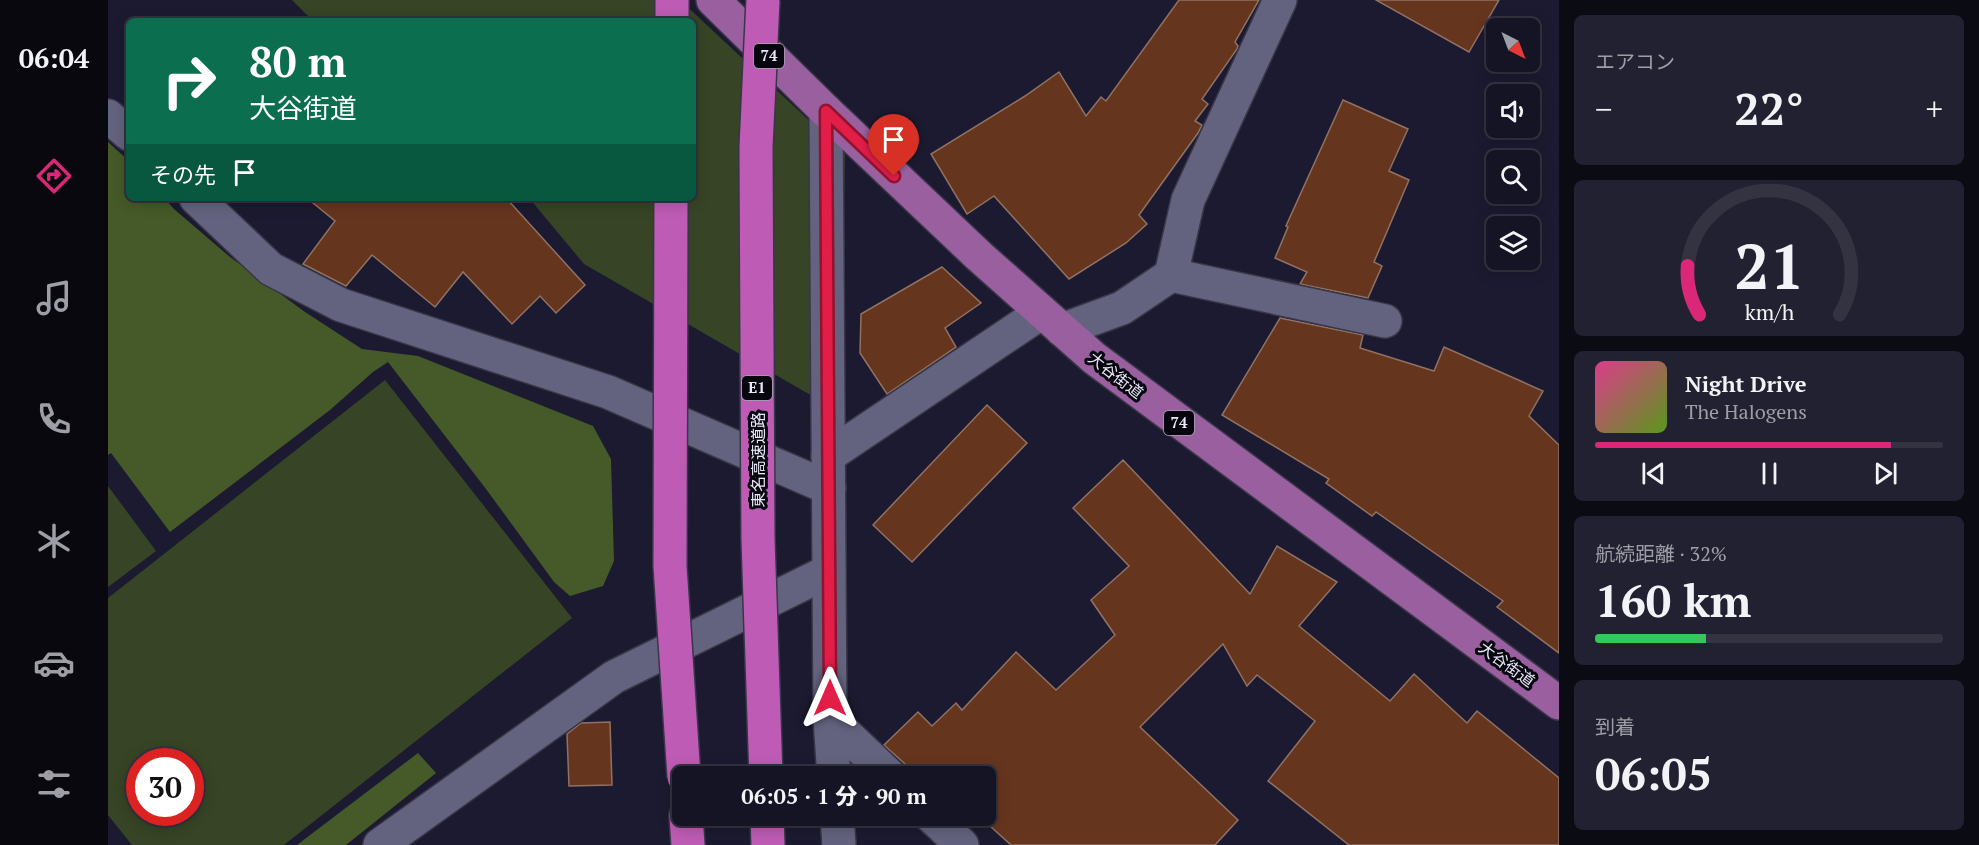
<!DOCTYPE html>
<html lang="ja">
<meta charset="utf-8">
<style>
:root{--surface:#141424;--page:#212131;--text:#f1f3f6;--muted:#9d9ea6;--line:#333341;--accent:#db2777}
body{margin:0;font-family:"PT Serif","Noto Sans JP",serif;background:var(--page);color:var(--text);height:100vh;display:flex;flex-direction:column;font-size:22px;white-space:nowrap}
*{box-sizing:border-box;margin:0}
p{font-size:20px;color:var(--muted)}
.icon{flex:none;width:33px;height:33px;fill:none;stroke:currentColor;stroke-width:2;stroke-linecap:round;stroke-linejoin:round}
.map{position:relative;flex:1;overflow:hidden}
.details{display:flex;flex-direction:column;gap:15px;padding:15px;background:#0b0b14;width:420px}
.details>*{flex:none}
.guide{position:absolute;left:18px;top:18px;width:570px;height:183px;border-radius:9px;box-shadow:0 3px 15px #0003,0 0 0 2px var(--line);background:#0b6e4f;color:#fff;overflow:hidden}
.needle{width:39px;rotate:138deg}
.tools{position:absolute;left:1378px;top:18px;display:grid;gap:12px}
.tools a{display:grid;place-items:center;width:54px;height:54px;border-radius:9px;background:var(--surface);box-shadow:0 3px 15px #0003,0 0 0 2px var(--line);font-size:30px}
.speed{position:absolute;left:18px;top:748px;display:flex;gap:12px;font-size:30px;font-weight:700;text-align:center}
.speed>*{display:grid;place-content:center;width:78px;height:78px;border-radius:50%;background:var(--surface);box-shadow:0 3px 15px #0003,0 0 0 2px var(--line);line-height:1}
.speed .limit{border:9px solid #d22;background:#fff;color:#111}
.pin{position:absolute;display:grid;place-items:center;width:51px;height:51px;color:#fff;margin:-62px -26px;border-radius:50% 50% 50% 0;rotate:-45deg;box-shadow:0 0 6px #0007}
.pin .icon{rotate:45deg}
.me{position:absolute;width:66px;margin:-33px;rotate:0deg;stroke-linejoin:round;filter:drop-shadow(0 0 4px #0008)}
.turn{display:flex;align-items:center;gap:21px;height:126px;padding:0 24px;font-size:27px}
.turn .icon{width:78px;height:78px;stroke-width:2.5}
.turn b{display:block;font-size:42px;line-height:51px}
.then{display:flex;align-items:center;height:57px;padding:0 24px;background:#0003;gap:12px;font-size:22px}
.big{font-size:45px;font-weight:800;line-height:1.1}
.details .widget{flex:1;display:flex;flex-direction:column;justify-content:center;gap:9px;min-width:0;padding:0 21px;border-radius:9px;background:var(--page)}
.details .dial{align-items:center;gap:0}
.dial svg{height:156px;overflow:visible;fill:none;stroke:var(--line);stroke-width:7;stroke-linecap:round;text-anchor:middle}
.dial text{fill:var(--text);stroke:none}
.song{display:flex;align-items:center;gap:18px}
.cover{width:72px;height:72px;border-radius:9px;background:linear-gradient(135deg,hsl(330 70% 55%),hsl(90 70% 35%))}
.played{height:6px;border-radius:3px;background:linear-gradient(90deg,var(--accent) 85%,var(--line) 85%)}
.keys{display:flex;justify-content:space-around;direction:ltr}
.heat{display:flex;justify-content:space-between;align-items:center;font-size:33px;direction:ltr}
.charge{height:9px;border-radius:4px;background:linear-gradient(90deg,#34c759 32%,var(--line) 0)}
.trip{position:absolute;left:564px;top:766px;width:324px;height:60px;border-radius:9px;background:var(--surface);box-shadow:0 3px 15px #0003,0 0 0 2px var(--line);font-weight:800;line-height:60px;text-align:center}
main{display:flex;flex:1;min-height:0}
.tabs{display:flex;flex-direction:column;width:108px;justify-content:space-around;align-items:center;background:#08080e;color:var(--muted)}
.tabs .icon{width:42px;height:42px}
.tabs .active{color:var(--accent)}
.tabs b{font-size:27px;color:var(--text)}
.map>svg:first-child{display:block}
.green{fill:#374425;fill-rule:evenodd}
.forest{fill:#455a28}
.building{fill:#66351e;stroke:#907264;stroke-width:1.5}
.lines{fill:none;stroke-linecap:round;stroke-linejoin:round}
.minor-casing{stroke:#393649;stroke-width:36}
.primary-casing{stroke:#393649;stroke-width:36}
.motorway-casing{stroke:#393649;stroke-width:36}
.minor{stroke:#64637f;stroke-width:33}
.primary{stroke:#9a5f9f;stroke-width:33}
.motorway{stroke:#be5cb5;stroke-width:33}
.motorway-bridge-casing{stroke:#393649;stroke-width:36;stroke-linecap:butt}
.motorway-bridge{stroke:#be5cb5;stroke-width:33}
.route-casing{stroke:#92132f;stroke-width:15}
.route{stroke:#e11d48;stroke-width:10}
.labels{text-anchor:middle;stroke-width:6;stroke-linejoin:round;paint-order:stroke}
.shield{fill:#07060f;stroke:#a5a5b3;stroke-width:1.5}
.shield-label{font-size:15px;font-weight:bold;fill:#e9e9f9}
.street-label{font-size:16px;fill:#e9e9f9;stroke:#07060f}
</style>
<main>
<nav class="tabs">
<b>06:04</b>
<svg class="icon active" aria-label="directions" viewBox="0 0 24 24"><path d="M12 3l9 9-9 9-9-9zM9 14v-3h6M13 9l2 2-2 2"/></svg>
<svg class="icon" aria-label="music" viewBox="0 0 24 24"><path d="M9 18V5l10-2v13"/><circle cx="6" cy="18" r="3"/><circle cx="16" cy="16" r="3"/></svg>
<svg class="icon" aria-label="phone" viewBox="0 0 24 24"><path d="M5 4h4l2 5-3 2q2 4 5 5l2-3 5 2v4C11 20 4 13 5 4z"/></svg>
<svg class="icon" aria-label="climate" viewBox="0 0 24 24"><path d="M12 3v18M4 7l16 10M4 17L20 7"/></svg>
<svg class="icon" aria-label="car" viewBox="0 0 24 24"><path d="M5 17H2v-5l4-1 3-4h7l3 4 3 1v5h-3M9 17h6M6 11h13"/><circle cx="7" cy="17" r="2"/><circle cx="17" cy="17" r="2"/></svg>
<svg class="icon" aria-label="filters" viewBox="0 0 24 24"><path d="M4 7h16M4 17h16"/><circle cx="9" cy="7" r="2"/><circle cx="15" cy="17" r="2"/></svg>
</nav>
<div class="map">
<svg width="1451" height="845" viewBox="0 0 1451 845">
<rect width="100%" height="100%" fill="#1b1a30"/>
<g class="green">
<polygon points="184,0 572,0 737,154 732,412 476,264 421,198 585,198 585,21 205,21"/>
<path d="M277 380 464 618 176 845H24L0 815V598ZM32 762H82V813H32Z"/>
<polygon points="0,486 48,551 0,587"/>
</g>
<g class="forest">
<polygon points="0,142 21,161 21,198 56,198 66,209 122,257 197,312 254,349 310,356 485,426 503,459 506,561 495,586 462,596 446,582 378,489 280,362 265,372 222,410 62,532 3,453 0,455"/>
<polygon points="310,753 328,773 238,845 189,845"/>
</g>
<g class="building">
<polygon points="1071,0 1151,0 1127,42 1130,46 1129,49 1094,99 1100,104 1087,121 1094,125 1090,133 1031,215 1039,224 1018,243 961,279 886,196 859,214 823,154 917,96 951,72 978,116 993,97 998,101"/>
<polygon points="1268,0 1391,0 1361,52"/>
<polygon points="1235,100 1300,129 1281,171 1301,180 1266,262 1274,266 1260,298 1192,284 1199,272 1167,258 1180,227 1178,226"/>
<polygon points="199,198 398,198 477,285 448,313 432,296 404,324 355,272 327,307 264,255 238,286 195,264 227,221"/>
<polygon points="834,267 873,303 837,328 848,347 779,394 752,353 753,314"/>
<polygon points="1172,318 1255,335 1252,348 1326,371 1336,347 1435,391 1421,416 1451,445 1451,653 1389,607 1395,601 1268,512 1264,516 1218,483 1221,479 1114,415"/>
<polygon points="879,405 919,443 804,562 765,525"/>
<polygon points="1015,460 1142,594 1169,546 1229,582 1191,626 1282,701 1306,674 1359,723 1369,711 1451,778 1451,845 1241,845 1160,781 1207,721 1149,675 1139,686 1115,644 1032,727 1130,820 1107,845 903,845 871,816 878,816 878,777 804,777 796,763 776,745 810,712 824,726 848,703 854,710 908,652 948,690 1007,635 983,600 1021,566 965,508"/>
<polygon points="502,722 504,785 461,786 459,734 473,723"/>
</g>
<g class="lines">
<g class="minor-casing">
<g id="minor">
<polyline points="718,111 722,719 726,777"/>
<polyline points="0,116 21,134"/>
<polyline points="88,198 163,269 233,305 500,392 721,488"/>
<polyline points="1063,275 1080,200 1172,0"/>
<polyline points="954,330 1014,308 1063,275 1277,321"/>
<polyline points="720,456 934,312"/>
<polyline points="722,719 783,777"/>
<polyline points="729,816 731,845"/>
<polyline points="823,816 854,845"/>
<polyline points="272,845 506,677 721,571"/>
</g>
</g>
<g class="primary-casing">
<polyline id="primary" points="605,0 718,111 871,256 986,358 1451,703"/>
</g>
<g class="motorway-casing">
<g id="motorway">
<polyline points="564,21 564,0"/>
<polyline points="578,816 580,845"/>
<polyline points="659,816 660,845"/>
</g>
</g>
<use href="#minor" class="minor"/>
<use href="#primary" class="primary"/>
<use href="#motorway" class="motorway"/>
<g class="motorway-bridge-casing">
<g id="motorway-bridge">
<polyline points="655,0 648,147 650,539 658,777"/>
<polyline points="563,198 562,566 576,777"/>
</g>
</g>
<use href="#motorway-bridge" class="motorway-bridge"/>
</g>
<g class="lines">
<g class="route-casing">
<polyline id="route" points="722,698 718,111 786,176"/>
</g>
<use href="#route" class="route"/>
</g>
<g class="labels">
<g class="shield">
<rect x="646" y="44" width="30" height="24" rx="4.5"/>
<rect x="634" y="376" width="30" height="24" rx="4.5"/>
<rect x="1056" y="411" width="30" height="24" rx="4.5"/>
</g>
<g class="shield-label">
<text x="661" y="61">74</text>
<text x="649" y="393">E1</text>
<text x="1071" y="428">74</text>
</g>
<g class="street-label">
<text transform="translate(1008 375) rotate(38)" y="6">大谷街道</text>
<text transform="translate(650 460) rotate(-90)" y="6">東名高速道路</text>
<text transform="translate(1399 664) rotate(36)" y="6">大谷街道</text>
</g>
</g>
</svg>
<div class="tools">
<a><svg class="needle" viewBox="-14 -14 28 28"><path d="M0-13l5 13h-10z" fill="#e53935"/><path d="M0 13l5-13h-10z" fill="#9d9ea6"/></svg></a>
<a><svg class="icon" aria-label="sound" viewBox="0 0 24 24"><path d="M4 9h4l5-4v14l-5-4H4zM17 9q2 3 0 6"/></svg></a>
<a><svg class="icon" aria-label="search" viewBox="0 0 24 24"><circle cx="10" cy="10" r="6"/><path d="M15 15l6 6"/></svg></a>
<a><svg class="icon" aria-label="layers" viewBox="0 0 24 24"><path d="M12 4l9 5-9 5-9-5zM3 14l9 5 9-5"/></svg></a>
</div>
<div class="speed"><div class="limit">30</div></div>
<div class="pin" style="left:786px;top:176px;background:#d93025"><svg class="icon" aria-label="arrive" viewBox="0 0 24 24"><path d="M6 21V4h12l-3 4 3 4H6"/></svg></div>
<svg class="me" style="left:722px;top:698px" viewBox="-20 -20 40 40"><path d="M0-17L14 15 0 8-14 15z" fill="#e11d48" stroke="#fff" stroke-width="4"/></svg>
<div class="trip">06:05 · 1 分 · 90 m</div>
<div class="guide">
<div class="turn"><svg class="icon" aria-label="right" viewBox="0 0 24 24"><path d="M7 20v-9h11M14 6l5 5-5 5"/></svg><div><b>80 m</b>大谷街道</div></div>
<div class="then">その先<svg class="icon" aria-label="arrive" viewBox="0 0 24 24"><path d="M6 21V4h12l-3 4 3 4H6"/></svg></div>
</div>
</div>
<section class="details">
<div class="widget"><p>エアコン</p>
<div class="heat"><a>−</a><b class="big">22°</b><a>+</a></div>
</div>
<div class="widget dial"><svg viewBox="0 0 100 80">
<path d="M14 69A42 42 0 1 1 86 69"/>
<path d="M14 69A42 42 0 0 1 8 44" stroke="#db2777"/>
<text x="50" y="56" font-size="32" font-weight="700">21</text>
<text x="50" y="72" font-size="11">km/h</text>
</svg></div>
<div class="widget">
<div class="song"><i class="cover"></i><div><b>Night Drive</b><p>The Halogens</p></div></div>
<div class="played"></div>
<div class="keys"><svg class="icon" aria-label="previous" viewBox="0 0 24 24"><path d="M18 5L8 12l10 7zM5 5v14"/></svg><svg class="icon" aria-label="pause" viewBox="0 0 24 24"><path d="M8 5v14M16 5v14"/></svg><svg class="icon" aria-label="next" viewBox="0 0 24 24"><path d="M6 5l10 7-10 7zM19 5v14"/></svg></div>
</div>
<div class="widget"><p>航続距離 · 32%</p><b class="big">160 km</b><div class="charge"></div></div>
<div class="widget"><p>到着</p><b class="big">06:05</b></div>
</section>
</main>
